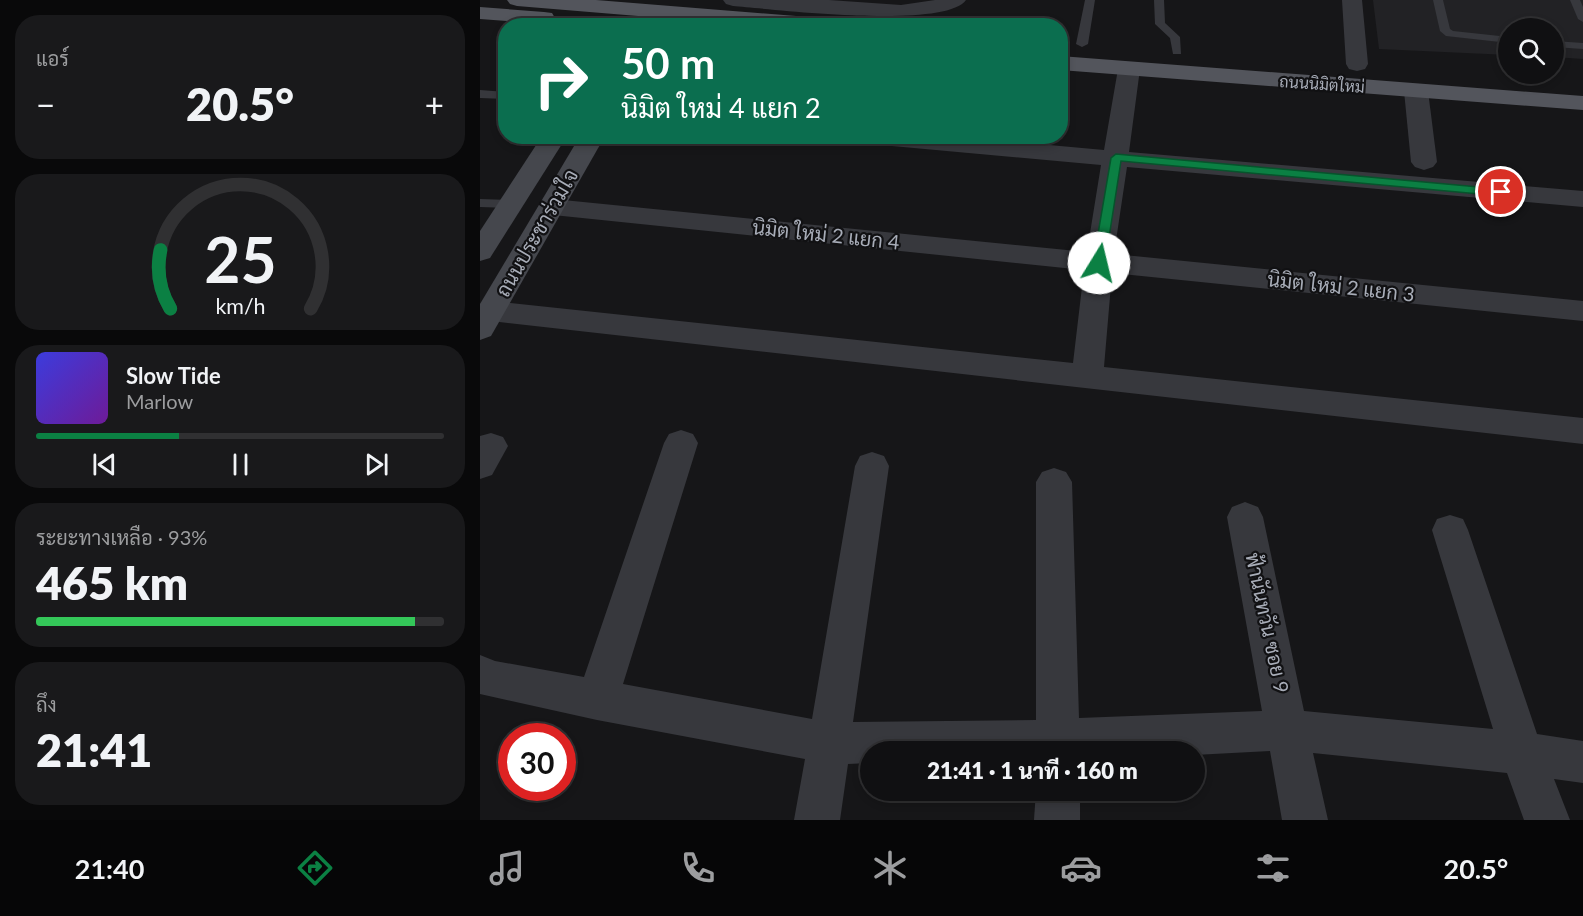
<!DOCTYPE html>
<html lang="th">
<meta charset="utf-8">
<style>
:root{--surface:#101012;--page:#19191b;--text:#f1f3f6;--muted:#9c9d9f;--line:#303032;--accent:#0b8043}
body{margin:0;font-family:Lato,Sarabun,sans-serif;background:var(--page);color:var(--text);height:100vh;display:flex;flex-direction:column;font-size:22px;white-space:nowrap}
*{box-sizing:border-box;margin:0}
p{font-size:20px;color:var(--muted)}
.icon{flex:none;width:33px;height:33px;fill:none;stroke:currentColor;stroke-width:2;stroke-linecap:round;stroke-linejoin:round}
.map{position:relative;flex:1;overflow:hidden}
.side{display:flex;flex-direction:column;gap:15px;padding:15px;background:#09090a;width:480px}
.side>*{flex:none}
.top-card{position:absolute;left:18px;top:18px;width:570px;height:126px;border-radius:24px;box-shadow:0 3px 9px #0003,0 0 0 2px var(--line);background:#0b6e4f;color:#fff;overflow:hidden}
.controls{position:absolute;left:1018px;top:18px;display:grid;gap:12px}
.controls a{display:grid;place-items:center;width:66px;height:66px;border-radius:50%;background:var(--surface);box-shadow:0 3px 9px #0003,0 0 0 2px var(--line);font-size:30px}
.speed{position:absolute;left:18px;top:723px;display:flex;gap:12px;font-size:30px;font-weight:700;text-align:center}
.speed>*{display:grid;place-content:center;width:78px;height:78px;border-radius:50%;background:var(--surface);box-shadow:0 3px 9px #0003,0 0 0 2px var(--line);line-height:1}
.speed .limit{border:9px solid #d22;background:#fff;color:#111}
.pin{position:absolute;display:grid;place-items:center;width:51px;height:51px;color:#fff;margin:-26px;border:3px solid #fff;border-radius:50%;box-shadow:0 2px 6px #0007}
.me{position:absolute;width:66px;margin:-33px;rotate:9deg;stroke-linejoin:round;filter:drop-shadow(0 0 4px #0008)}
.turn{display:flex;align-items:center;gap:21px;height:126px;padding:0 24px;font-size:27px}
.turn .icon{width:78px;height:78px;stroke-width:2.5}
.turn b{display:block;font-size:42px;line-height:51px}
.big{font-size:45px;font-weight:800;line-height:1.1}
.side .card{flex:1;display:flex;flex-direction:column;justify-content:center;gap:9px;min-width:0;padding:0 21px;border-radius:24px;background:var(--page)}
.side .dial{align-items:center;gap:0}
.dial svg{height:156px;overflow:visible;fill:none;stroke:var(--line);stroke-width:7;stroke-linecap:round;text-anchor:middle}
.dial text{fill:var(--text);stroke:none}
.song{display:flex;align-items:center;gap:18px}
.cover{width:72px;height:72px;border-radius:9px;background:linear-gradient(135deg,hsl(240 70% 55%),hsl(280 70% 35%))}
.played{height:6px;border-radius:3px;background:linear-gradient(90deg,var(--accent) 35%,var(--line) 35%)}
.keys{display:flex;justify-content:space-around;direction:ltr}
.heat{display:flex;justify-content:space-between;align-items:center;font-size:33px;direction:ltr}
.charge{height:9px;border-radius:4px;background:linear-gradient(90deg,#34c759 93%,var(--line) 0)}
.trip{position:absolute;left:380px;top:741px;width:345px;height:60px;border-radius:30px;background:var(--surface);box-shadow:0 3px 9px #0003,0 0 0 2px var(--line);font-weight:800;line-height:60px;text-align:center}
.tabs{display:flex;height:96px;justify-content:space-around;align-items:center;background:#060607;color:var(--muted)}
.tabs .icon{width:42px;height:42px}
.tabs .selected{color:var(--accent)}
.tabs b{font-size:27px;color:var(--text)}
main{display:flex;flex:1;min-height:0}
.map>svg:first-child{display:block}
.built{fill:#222225}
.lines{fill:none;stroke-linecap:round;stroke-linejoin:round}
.service{fill:#37383d;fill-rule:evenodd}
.minor{fill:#37383d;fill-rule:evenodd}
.secondary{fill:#45474d;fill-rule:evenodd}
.primary{fill:#53555c;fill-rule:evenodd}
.route{fill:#0b8043;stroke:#07532c;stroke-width:1.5}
.labels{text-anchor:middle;stroke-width:4.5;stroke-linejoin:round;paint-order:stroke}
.far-street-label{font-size:16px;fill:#a8adb8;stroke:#111113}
.street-label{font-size:20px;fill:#a8adb8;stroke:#111113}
</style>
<main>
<section class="side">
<div class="card"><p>แอร์</p>
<div class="heat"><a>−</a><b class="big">20.5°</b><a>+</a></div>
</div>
<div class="card dial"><svg viewBox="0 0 100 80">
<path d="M14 69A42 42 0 1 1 86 69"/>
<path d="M14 69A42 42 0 0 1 9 39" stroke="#0b8043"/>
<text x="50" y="56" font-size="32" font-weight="700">25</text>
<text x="50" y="72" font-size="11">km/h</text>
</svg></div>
<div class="card">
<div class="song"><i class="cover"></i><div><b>Slow Tide</b><p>Marlow</p></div></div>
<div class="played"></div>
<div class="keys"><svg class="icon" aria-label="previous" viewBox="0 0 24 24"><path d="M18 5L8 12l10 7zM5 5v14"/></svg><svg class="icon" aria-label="pause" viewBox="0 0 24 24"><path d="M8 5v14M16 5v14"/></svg><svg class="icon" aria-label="next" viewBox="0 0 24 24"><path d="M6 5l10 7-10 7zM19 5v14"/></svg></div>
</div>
<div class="card"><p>ระยะทางเหลือ · 93%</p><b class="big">465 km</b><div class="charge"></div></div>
<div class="card"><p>ถึง</p><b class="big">21:41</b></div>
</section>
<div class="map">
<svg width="1103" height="820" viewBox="0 0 1103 820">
<rect width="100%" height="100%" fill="#161618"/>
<polygon class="built" points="893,0 1103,0 1103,59 1074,57 1074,28 1029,28 1029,55 899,49"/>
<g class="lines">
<g class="service">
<polygon points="605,0 615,0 608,44 602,47 596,44"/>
<polygon points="674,0 684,0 685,23 700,37 701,54 693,54 690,38 675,24"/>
<polygon points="953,0 963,0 970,29 973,31 1029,37 1029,43 966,36 960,31"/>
<polygon points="1090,0 1100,0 1103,7 1103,22 1098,19"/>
<polygon points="1074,41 1103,43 1103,49 1074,47"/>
<polygon points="0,90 26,92 26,99 0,98"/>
<polygon points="0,199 31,200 38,204 31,208 0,207"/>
</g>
<g class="minor">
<path d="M243 0H349L421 5 455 0H486C465 30 292 9 253 6L246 4Z"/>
<polygon points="862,0 882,0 888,64 885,69 877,71 869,69 866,64"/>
<polygon points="649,62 657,64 660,69 649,152 1103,191 1103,207 647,167 634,254 1103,301 1103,321 632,273 624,367 1103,418 1103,444 11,321 0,318 0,304 11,301 593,363 604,270 73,215 63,213 60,207 63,201 73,199 607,252 621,165 379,143 370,141 367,136 471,136 624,150 638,69 641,64"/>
<polygon points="936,84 944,86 948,91 957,162 953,167 944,170 935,167 931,162 924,91 928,86"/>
<polygon points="201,430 213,434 218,443 143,684 332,719 375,466 380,456 392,452 404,456 409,466 373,722 556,720 556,482 562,472 574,468 586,472 592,482 599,718 782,711 747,517 752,507 765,502 778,507 783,517 824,711 1013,729 952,530 957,519 970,515 983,519 988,530 1057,734 1103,741 1103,783 1074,779 1090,820 1044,820 1027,773 833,753 848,820 802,820 790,751 714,755 714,752 390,752 390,763 368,764 360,820 314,820 325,759 117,720 0,694 0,655 15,661 104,677 184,443 189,434"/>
<polygon points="11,433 23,437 28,446 12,475 0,479 0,436"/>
<polygon points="556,790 600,790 600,820 554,820"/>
</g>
<g class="secondary">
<polygon points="138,19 146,20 149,26 127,26 130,20"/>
<polygon points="62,136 87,136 10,258 0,261 0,231"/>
<polygon points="100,136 125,136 11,336 0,340 0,304"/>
</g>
<g class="primary">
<polygon points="27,0 116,0 366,20 374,21 376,26 279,26 37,6 30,4"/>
<polygon points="0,7 64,12 72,13 75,18 72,23 64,24 0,19"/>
<polygon points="580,56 1103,96 1103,110 580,70"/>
</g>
</g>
<polygon class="route" points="636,154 1021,189 1026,192 1021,196 641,161 625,263 619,267 613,263 631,158"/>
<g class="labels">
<g class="far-street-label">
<text transform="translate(842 84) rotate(4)" y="6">ถนนนิมิตใหม่</text>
</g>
<g class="street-label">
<text transform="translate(57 233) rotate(-60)" y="7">ถนนประชาร่วมใจ</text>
<text transform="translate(346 235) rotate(6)" y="7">นิมิต ใหม่ 2 แยก 4</text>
<text transform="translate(861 287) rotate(6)" y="7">นิมิต ใหม่ 2 แยก 3</text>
<text transform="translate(787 623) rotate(78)" y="7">ฟ้านันทวัน ซอย 9</text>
</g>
</g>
</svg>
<div class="controls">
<a><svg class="icon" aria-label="search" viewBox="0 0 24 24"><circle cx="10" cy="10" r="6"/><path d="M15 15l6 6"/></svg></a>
</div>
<div class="speed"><div class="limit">30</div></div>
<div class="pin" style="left:1021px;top:192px;background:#d93025"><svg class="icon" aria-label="arrive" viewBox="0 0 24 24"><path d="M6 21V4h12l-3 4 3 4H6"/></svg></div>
<svg class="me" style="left:619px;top:263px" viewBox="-20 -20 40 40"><circle r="19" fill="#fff"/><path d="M0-13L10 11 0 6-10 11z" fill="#0b8043"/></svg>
<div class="trip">21:41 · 1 นาที · 160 m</div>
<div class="top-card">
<div class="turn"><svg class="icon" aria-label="right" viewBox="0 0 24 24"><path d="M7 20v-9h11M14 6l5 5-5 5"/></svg><div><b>50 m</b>นิมิต ใหม่ 4 แยก 2</div></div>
</div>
</div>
</main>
<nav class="tabs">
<b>21:40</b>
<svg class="icon selected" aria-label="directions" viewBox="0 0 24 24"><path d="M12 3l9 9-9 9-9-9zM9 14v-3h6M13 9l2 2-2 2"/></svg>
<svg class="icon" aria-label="music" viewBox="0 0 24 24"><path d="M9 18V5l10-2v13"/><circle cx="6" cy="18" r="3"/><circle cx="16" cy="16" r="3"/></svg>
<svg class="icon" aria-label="phone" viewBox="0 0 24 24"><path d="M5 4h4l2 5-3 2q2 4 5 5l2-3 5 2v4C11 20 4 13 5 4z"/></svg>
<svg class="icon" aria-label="climate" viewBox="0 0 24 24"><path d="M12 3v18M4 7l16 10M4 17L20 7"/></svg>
<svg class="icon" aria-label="car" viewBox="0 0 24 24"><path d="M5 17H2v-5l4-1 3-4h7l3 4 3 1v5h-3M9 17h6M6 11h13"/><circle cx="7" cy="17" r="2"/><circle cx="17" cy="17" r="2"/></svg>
<svg class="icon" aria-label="filters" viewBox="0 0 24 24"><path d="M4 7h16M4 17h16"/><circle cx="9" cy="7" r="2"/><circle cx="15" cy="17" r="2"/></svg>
<b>20.5°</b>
</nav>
